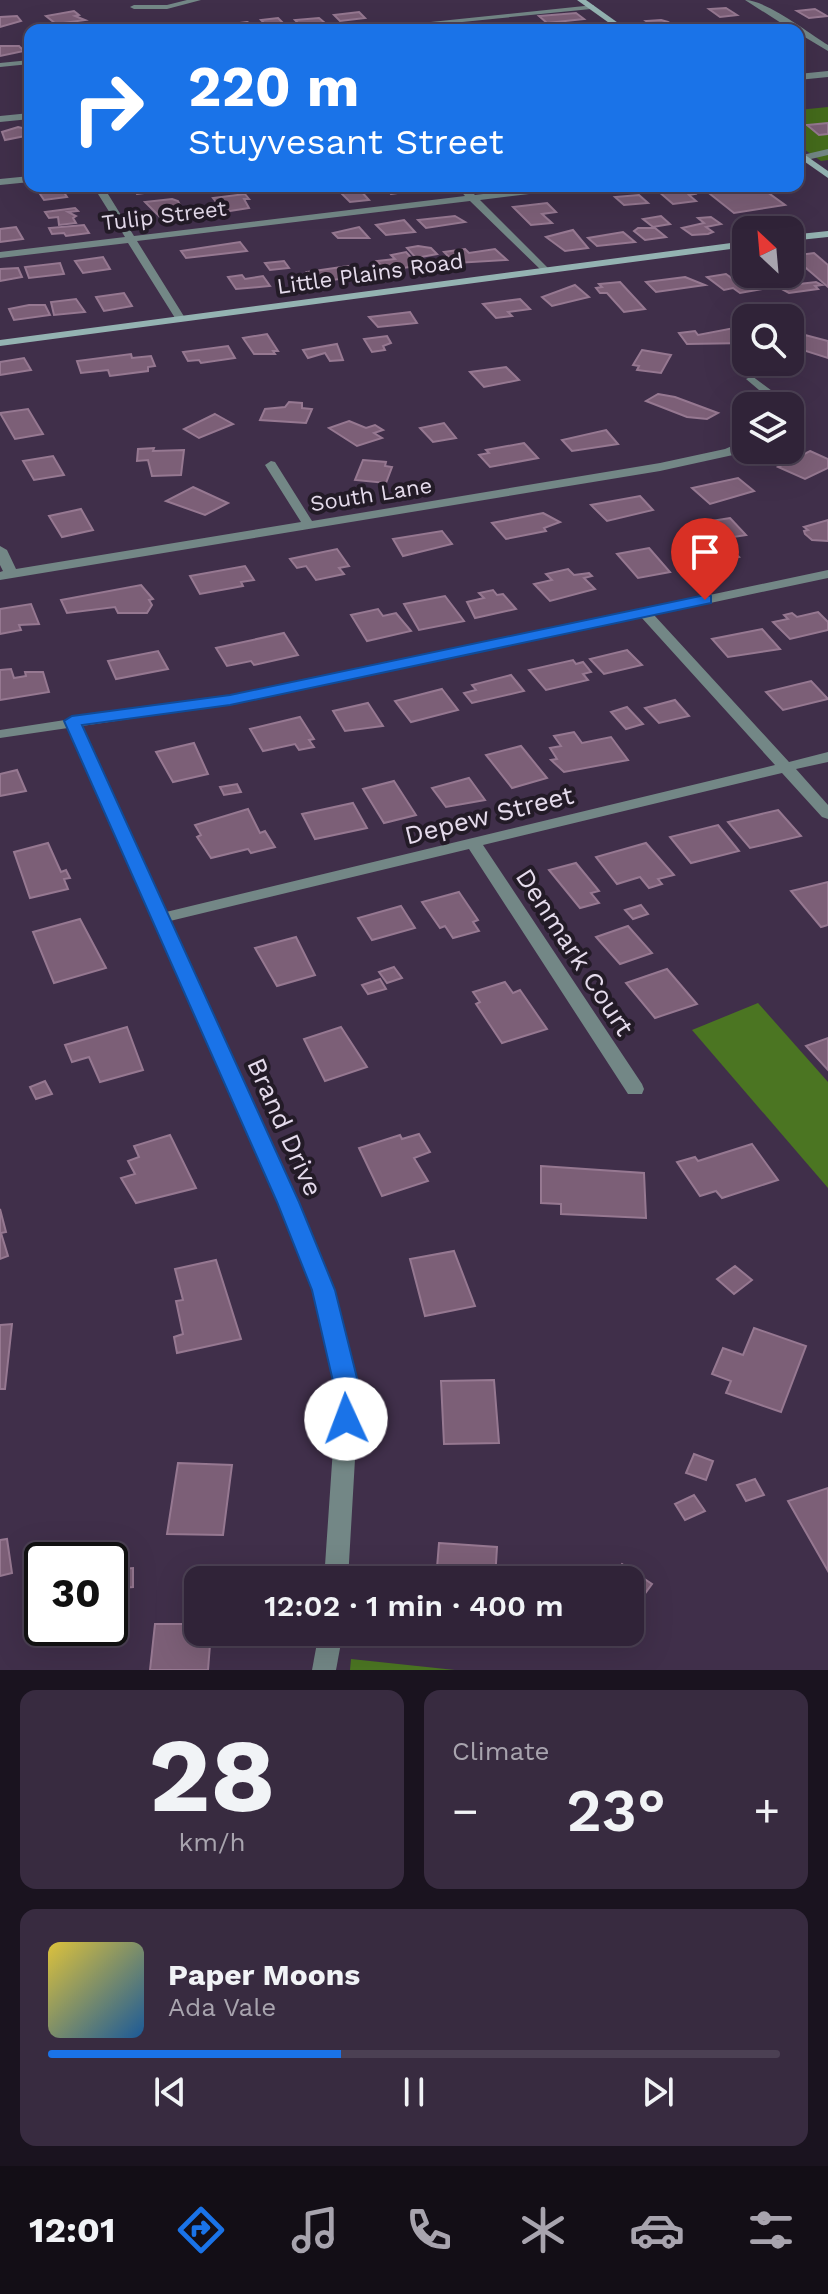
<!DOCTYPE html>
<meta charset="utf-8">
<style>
:root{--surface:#302338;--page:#382b40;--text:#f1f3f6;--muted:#a8a4ae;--line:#4b4053;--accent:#1a73e8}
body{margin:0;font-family:"Work Sans",sans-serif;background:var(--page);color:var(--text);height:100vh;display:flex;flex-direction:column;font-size:30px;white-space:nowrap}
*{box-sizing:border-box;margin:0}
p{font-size:26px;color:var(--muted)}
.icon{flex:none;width:44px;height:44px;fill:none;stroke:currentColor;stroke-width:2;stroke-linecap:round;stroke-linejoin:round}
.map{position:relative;height:1670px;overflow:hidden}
.panel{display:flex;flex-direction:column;gap:20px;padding:20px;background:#1a131f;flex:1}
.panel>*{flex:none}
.guide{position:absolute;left:24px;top:24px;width:780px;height:168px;border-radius:16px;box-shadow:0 8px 32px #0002,0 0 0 2px var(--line);background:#1a73e8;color:#fff;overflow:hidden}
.needle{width:52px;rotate:334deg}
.controls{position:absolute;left:732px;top:216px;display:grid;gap:16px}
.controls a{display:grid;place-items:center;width:72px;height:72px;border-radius:16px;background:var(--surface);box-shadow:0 8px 32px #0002,0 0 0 2px var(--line);font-size:40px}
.speed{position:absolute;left:24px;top:1542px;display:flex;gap:16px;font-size:40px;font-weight:700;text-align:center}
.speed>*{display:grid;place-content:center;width:104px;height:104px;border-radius:50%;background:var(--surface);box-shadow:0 8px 32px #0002,0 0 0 2px var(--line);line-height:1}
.speed .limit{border:4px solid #111;border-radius:12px;background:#fff;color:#111}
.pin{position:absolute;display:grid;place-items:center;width:68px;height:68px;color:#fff;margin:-82px -34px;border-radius:50% 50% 50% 0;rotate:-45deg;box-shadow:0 0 8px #0007}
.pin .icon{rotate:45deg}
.me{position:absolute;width:88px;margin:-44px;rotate:358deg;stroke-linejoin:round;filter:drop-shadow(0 0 6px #0008)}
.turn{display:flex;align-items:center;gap:28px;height:168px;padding:0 32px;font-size:36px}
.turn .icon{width:104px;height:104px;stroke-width:2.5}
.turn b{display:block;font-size:56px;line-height:68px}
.big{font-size:60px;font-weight:600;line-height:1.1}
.panel .card{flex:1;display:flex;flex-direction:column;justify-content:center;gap:12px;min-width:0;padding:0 28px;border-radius:16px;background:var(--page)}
.panel .dial{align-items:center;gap:0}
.dial b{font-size:104px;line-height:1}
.song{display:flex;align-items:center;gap:24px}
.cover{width:96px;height:96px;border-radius:12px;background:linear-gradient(135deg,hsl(50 70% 55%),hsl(210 70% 35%))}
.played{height:8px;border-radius:4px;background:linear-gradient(90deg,var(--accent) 40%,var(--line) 40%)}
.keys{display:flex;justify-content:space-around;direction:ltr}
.heat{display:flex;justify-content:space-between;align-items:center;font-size:44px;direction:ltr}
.panel .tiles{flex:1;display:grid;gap:20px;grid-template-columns:1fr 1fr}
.card:last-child{grid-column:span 2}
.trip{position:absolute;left:184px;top:1566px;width:460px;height:80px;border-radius:16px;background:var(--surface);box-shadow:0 8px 32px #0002,0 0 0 2px var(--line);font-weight:600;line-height:80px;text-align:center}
.dock{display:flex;height:128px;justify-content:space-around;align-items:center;background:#130e16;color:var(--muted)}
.dock .icon{width:56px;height:56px}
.dock .selected{color:var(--accent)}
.dock b{font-size:36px;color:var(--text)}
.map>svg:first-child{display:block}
.green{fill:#446b1b}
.forest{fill:#4b7522}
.building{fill:#7c5f77;stroke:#967891;stroke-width:2}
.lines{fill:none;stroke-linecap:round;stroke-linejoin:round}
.street{fill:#738786;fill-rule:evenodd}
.secondary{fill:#94b3b2;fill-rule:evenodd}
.route{fill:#1a73e8;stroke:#114b97;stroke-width:2}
.labels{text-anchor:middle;stroke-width:8;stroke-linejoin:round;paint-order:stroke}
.far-street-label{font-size:22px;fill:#e5dbec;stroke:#231b27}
.street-label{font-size:26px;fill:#e5dbec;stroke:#231b27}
</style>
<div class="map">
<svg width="828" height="1670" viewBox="0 0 828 1670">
<rect width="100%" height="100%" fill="#402f4a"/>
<polygon class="green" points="828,107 828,160 821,161 798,145 798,110"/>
<g class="forest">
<polygon points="758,1003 828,1082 828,1188 692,1030"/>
<polygon points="351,1659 455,1670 350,1670"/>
</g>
<g class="building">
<polygon points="726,8 737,15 720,17 709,9"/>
<polygon points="815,9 827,16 809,18 797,11"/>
<polygon points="74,11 79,15 75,16 85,20 56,24 46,16"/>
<polygon points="359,12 365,18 340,21 334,15"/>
<polygon points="576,13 584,19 547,23 539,16"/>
<polygon points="17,16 21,21 0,27 0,17"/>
<polygon points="278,18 287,27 270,29 261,20"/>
<polygon points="319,18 325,23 301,26 295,20"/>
<polygon points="661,20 668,22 677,28 659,30 646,21"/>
<polygon points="247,22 261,29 227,29 235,28 232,24"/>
<polygon points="579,25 586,30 540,29"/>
<polygon points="0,46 19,46 24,51 0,56"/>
<polygon points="828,123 828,134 819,135 807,125"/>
<polygon points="18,127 27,129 30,135 5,140 2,132"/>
<polygon points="132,186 166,186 168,190 137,194"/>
<polygon points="384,186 415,186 419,190 391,194"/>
<polygon points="700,186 759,186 785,205 734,213"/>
<polygon points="61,188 67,197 44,200 38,191"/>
<polygon points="687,188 695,194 689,195 696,201 673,204 658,191"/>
<polygon points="360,190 369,200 350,202 341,193"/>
<polygon points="245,194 249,199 244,199 249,208 224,212 213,198"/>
<polygon points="639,195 648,203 624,205 615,197"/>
<polygon points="172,199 178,201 186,216 162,219 145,202"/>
<polygon points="547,203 556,212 542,214 552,223 531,225 513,207"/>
<polygon points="75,208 78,211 68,212 76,216 73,218 76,223 59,225 58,217 49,218 45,212"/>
<polygon points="455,216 465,222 426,228 418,220"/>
<polygon points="661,216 670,224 653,227 643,219"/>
<polygon points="711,217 721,224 706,227 713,232 708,234 692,235 682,228 704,223 698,218"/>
<polygon points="404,220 415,232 386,235 376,225"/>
<polygon points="84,225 89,233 66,236 64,233 52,234 49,228"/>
<polygon points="16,227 23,239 0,242 0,229"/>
<polygon points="359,227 369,238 338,238 333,233"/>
<polygon points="638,228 655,228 666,237 645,240 634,231"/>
<polygon points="573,230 588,248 565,251 546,237"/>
<polygon points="623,232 635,242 597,246 588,238"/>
<polygon points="240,242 247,251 186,258 181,251"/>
<polygon points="418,246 431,248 437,254 416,258 407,248"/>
<polygon points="465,249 469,253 495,249 507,260 455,263 444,252"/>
<polygon points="406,252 419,266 385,270 377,261 395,259 391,255"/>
<polygon points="814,253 828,265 828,287 792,256"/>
<polygon points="103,257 110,269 83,273 75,261"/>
<polygon points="284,261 289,268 270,270 265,263"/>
<polygon points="60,263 64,274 29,278 25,267"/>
<polygon points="348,266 357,277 315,282 307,272"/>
<polygon points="18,268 22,277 0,281 0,269"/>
<polygon points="726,274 737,282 751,280 763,289 740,293 733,288 724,290 707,277"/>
<polygon points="787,274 799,284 816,282 822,285 815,286 818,289 789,293 767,281 771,280 767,277"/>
<polygon points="242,275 245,279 263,276 270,286 236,289 228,277"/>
<polygon points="685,277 705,285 656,292 646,282"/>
<polygon points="620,282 645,309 624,312 607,293 600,293 596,288 602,287 599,284"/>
<polygon points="575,285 589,297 552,306 542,297"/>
<polygon points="124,293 132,306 104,311 96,297"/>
<polygon points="76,299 85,312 54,315 51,302"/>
<polygon points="520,299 530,309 508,312 512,316 496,318 483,304"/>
<polygon points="29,305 45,305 50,315 14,320 9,309"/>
<polygon points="410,312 417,323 378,327 369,317"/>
<polygon points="734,328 746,343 687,344 679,333 695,331 698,335"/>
<polygon points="267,334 278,351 273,351 275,354 254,354 243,338"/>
<polygon points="805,335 828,341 828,358 790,346"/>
<polygon points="387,336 391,343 383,346 385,350 372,352 364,339"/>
<polygon points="337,344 343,360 330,361 325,353 308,358 303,350"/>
<polygon points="228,346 235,358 201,363 199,360 188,361 183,352"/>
<polygon points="642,350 671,355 661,373 637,370 639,366 633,365"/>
<polygon points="131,354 132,358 151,356 155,366 148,367 148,371 110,376 108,370 81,373 77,361"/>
<polygon points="24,358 31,370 0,375 0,362"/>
<polygon points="506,367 519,380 484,387 470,372"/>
<polygon points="658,394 675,397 718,413 707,419 687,417 646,401"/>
<polygon points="289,402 302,403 302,408 312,409 306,423 260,420 265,409 285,407"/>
<polygon points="28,409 43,434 15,439 0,413"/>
<polygon points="215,414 233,424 199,438 184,429"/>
<polygon points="349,421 366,428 375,425 383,430 374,433 382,438 357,446 329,428"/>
<polygon points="444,423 456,438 433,442 420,428"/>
<polygon points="606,430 618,444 572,451 562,440"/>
<polygon points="524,443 538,458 490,467 479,455 489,453 486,450"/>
<polygon points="154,448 153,451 184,450 181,475 152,476 148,460 137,461 138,449"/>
<polygon points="810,451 828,459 828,468 805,479 778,467"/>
<polygon points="53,456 64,475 34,480 23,461"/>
<polygon points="363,460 386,462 385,466 392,467 386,483 355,480"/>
<polygon points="738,478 754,491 710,504 692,488"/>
<polygon points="193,487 228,503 205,515 166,501"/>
<polygon points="640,496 653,510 607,521 591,505"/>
<polygon points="81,509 93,530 62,537 49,516"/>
<polygon points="543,513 560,522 544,528 546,531 506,539 492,523"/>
<polygon points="730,518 746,535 721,539 705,522"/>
<polygon points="828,520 828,541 812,540 805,534 804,531 808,530 804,527"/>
<polygon points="442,531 452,544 403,556 393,539"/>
<polygon points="725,544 739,557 704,565 690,552"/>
<polygon points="649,548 670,572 638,578 617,554"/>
<polygon points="337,549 349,566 339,568 344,574 316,580 306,566 297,568 290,559"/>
<polygon points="245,566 254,580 241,582 243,586 200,594 190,576"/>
<polygon points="568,569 574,575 589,573 592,576 584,578 595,589 550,601 534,584 552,580 546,574"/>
<polygon points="141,585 153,599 149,600 152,605 147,613 118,613 115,607 67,613 61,600"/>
<polygon points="493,590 497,595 503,594 516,609 475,618 467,602 484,598 479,593"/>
<polygon points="445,596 464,621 419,630 404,604"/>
<polygon points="31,604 39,624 19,625 21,630 0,634 0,609"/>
<polygon points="378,609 383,616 396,613 411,631 367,641 351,615"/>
<polygon points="818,612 828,622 828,630 790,639 773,622 788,619 784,615 792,613 797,617"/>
<polygon points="762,629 780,649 728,657 712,639"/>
<polygon points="284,633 298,655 254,665 251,661 227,666 216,648"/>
<polygon points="627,650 642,665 604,674 590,659"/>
<polygon points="158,651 168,669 116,679 108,661"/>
<polygon points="573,660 576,664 583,662 591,672 583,674 588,680 546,690 529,670"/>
<polygon points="11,669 14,678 26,676 25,672 43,672 49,692 0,700 0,670"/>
<polygon points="511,675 524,691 472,703 464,693 476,690 472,685"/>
<polygon points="811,681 828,699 783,710 766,692"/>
<polygon points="442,689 458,710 411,722 395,701"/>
<polygon points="675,700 689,716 659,723 645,708"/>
<polygon points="368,703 383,726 345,731 333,711"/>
<polygon points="627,707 643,724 626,729 611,712"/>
<polygon points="300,717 314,739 309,740 314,747 299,750 295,744 263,751 250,729"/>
<polygon points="574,732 582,743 611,737 628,760 564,772 551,760 557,759 550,748 561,746 554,736"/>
<polygon points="194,743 208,774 173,782 156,752"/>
<polygon points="521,746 547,778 512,788 486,755"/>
<polygon points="17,770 26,791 0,796 0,774"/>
<polygon points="469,778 485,800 446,807 432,788"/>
<polygon points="394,781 416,815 384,823 363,789"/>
<polygon points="237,784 241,792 224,795 220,787"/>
<polygon points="353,803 367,828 315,839 302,814"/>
<polygon points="248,809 260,833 265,831 275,847 251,853 248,849 211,858 197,837 201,835 195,825"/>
<polygon points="778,810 801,836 750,848 728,822"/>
<polygon points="718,825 739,851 691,863 670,837"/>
<polygon points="48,843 61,872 66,870 70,878 64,879 68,889 30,898 14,852"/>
<polygon points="646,843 674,875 658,879 662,884 649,888 640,877 617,884 596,857"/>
<polygon points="576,863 599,891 591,893 599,903 580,908 549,870"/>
<polygon points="828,882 828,925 821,927 791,891"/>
<polygon points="459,892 478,920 473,922 479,931 453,938 445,926 440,928 422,902"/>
<polygon points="641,905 648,914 633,919 625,910"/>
<polygon points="401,906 415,928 372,940 358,918"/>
<polygon points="80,919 106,968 54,983 33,932"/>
<polygon points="628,926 652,953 620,964 596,937"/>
<polygon points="296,937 315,975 277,986 255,948"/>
<polygon points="394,967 402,978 387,983 379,972"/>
<polygon points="667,969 697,1004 655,1018 626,983"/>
<polygon points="380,979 386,989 368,994 362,985"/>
<polygon points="505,982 513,993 520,990 547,1029 502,1043 476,1004 480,1002 473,992"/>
<polygon points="127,1027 143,1070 100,1082 89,1057 72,1062 65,1045"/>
<polygon points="341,1027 367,1067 325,1081 304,1039"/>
<polygon points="828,1038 828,1070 806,1046"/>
<polygon points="45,1081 52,1094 36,1099 30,1087"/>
<polygon points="419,1134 430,1152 414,1158 428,1181 382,1196 359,1148 400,1135 402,1139"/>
<polygon points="170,1135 196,1188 136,1203 121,1178 135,1174 128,1161 139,1157 134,1146"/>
<polygon points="752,1144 778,1180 722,1198 716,1191 700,1196 677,1162 695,1157 698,1161"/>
<polygon points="541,1166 644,1173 646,1218 561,1214 561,1204 541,1203"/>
<polygon points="0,1209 6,1232 1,1233 8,1256 0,1259"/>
<polygon points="454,1251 475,1306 425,1316 410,1259"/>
<polygon points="216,1260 241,1339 177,1353 174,1337 183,1334 176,1301 183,1300 175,1269"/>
<polygon points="735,1266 752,1280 734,1294 717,1279"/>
<polygon points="12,1324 5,1389 0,1389 0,1325"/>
<polygon points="754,1328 806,1346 781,1412 726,1393 731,1381 712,1374 723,1348 743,1355"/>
<polygon points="494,1380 499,1443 444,1444 441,1381"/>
<polygon points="694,1454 713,1461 706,1480 686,1473"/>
<polygon points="178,1463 232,1465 223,1535 167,1534"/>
<polygon points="755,1479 764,1495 746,1501 737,1485"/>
<polygon points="828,1488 828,1571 788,1501"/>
<polygon points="694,1495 705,1511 685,1520 675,1504"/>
<polygon points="7,1539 12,1573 0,1576 0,1540"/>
<polygon points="439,1543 497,1547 495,1580 436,1580"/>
<polygon points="622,1564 652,1584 630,1614 630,1580 609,1580"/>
<polygon points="133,1568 133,1587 110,1589 110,1570"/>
<polygon points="155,1624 198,1624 198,1632 211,1632 208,1670 150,1670"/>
</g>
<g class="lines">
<g class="street">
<polygon points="187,0 201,0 167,9 134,9 130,7 134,5 167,5"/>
<path d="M745 0C766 0 809 33 828 45V51L798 33V30H792Z"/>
<polygon points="594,5 591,9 382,30 354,30"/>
<polygon points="30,60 30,64 0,67 0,63"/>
<polygon points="828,71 828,77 798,80 798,74"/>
<polygon points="30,113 30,119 0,122 0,116"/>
<polygon points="828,149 828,155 798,162 798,156"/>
<polygon points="30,176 30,182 0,185 0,179"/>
<polygon points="93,186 103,186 134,236 465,196 456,186 466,186 475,195 547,186 576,186 571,189 480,200 548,268 548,272 544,273 470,201 137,241 185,318 180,321 175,318 128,243 0,258 0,252 125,237"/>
<polygon points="752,376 783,399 785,406 773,406 773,402 746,379"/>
<polygon points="746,440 746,449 733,455 660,471 0,580 0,572 3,571 0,565 0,546 7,550 16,569 301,522 265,465 271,461 275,462 312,521 660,463 725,449"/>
<path d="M828 570V578L654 615 789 762 828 752V762L796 769 828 805V819L822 817 782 773 483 845 642 1084 644 1089 642 1094H628L469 849 170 921 298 1202 334 1290 359 1390 348 1580H324L337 1390 314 1290 278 1202 68 728 0 738V730L65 720 72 717 77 718 230 696ZM641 617 775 765 166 912 82 726 230 704Z"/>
<polygon points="319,1632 343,1632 336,1670 312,1670"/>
</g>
<g class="secondary">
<polygon points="577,0 586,0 628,30 619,30"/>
<polygon points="798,150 828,171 828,178 798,157"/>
<polygon points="828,231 828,237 790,241 790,235"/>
<polygon points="746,241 746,247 0,346 0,340"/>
</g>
</g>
<polygon class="route" points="705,595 711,596 711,603 230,705 82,725 299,1202 335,1290 360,1390 355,1426 346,1429 338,1426 334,1419 335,1390 312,1290 277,1202 64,721 72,716 230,695"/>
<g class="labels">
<g class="far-street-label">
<text transform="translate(164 215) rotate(-7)" y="8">Tulip Street</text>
<text transform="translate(370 273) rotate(-8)" y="8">Little Plains Road</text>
<text transform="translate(371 494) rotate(-9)" y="8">South Lane</text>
</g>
<g class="street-label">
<text transform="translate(489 815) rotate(-14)" y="9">Depew Street</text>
<text transform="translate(575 952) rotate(57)" y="9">Denmark Court</text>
<text transform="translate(285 1127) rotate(66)" y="9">Brand Drive</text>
</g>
</g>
</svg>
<div class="controls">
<a><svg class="needle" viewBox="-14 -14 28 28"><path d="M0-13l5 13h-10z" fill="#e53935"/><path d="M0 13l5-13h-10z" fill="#a8a4ae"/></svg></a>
<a><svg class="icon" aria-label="search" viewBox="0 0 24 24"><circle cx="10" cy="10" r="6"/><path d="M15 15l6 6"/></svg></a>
<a><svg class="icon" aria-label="layers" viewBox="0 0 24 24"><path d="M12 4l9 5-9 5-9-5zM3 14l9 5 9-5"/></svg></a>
</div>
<div class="speed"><div class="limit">30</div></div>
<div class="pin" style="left:705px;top:600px;background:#d93025"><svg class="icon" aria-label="arrive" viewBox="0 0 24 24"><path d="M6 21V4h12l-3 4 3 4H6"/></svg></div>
<svg class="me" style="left:346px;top:1419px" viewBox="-20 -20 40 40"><circle r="19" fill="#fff"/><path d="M0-13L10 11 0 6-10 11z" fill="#1a73e8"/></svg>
<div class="trip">12:02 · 1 min · 400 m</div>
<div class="guide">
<div class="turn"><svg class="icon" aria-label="right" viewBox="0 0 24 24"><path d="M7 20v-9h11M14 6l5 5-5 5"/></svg><div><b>220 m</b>Stuyvesant Street</div></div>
</div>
</div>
<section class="panel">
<div class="tiles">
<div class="card dial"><b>28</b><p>km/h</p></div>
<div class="card"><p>Climate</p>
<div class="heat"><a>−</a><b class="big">23°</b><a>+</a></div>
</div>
<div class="card">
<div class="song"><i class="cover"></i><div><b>Paper Moons</b><p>Ada Vale</p></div></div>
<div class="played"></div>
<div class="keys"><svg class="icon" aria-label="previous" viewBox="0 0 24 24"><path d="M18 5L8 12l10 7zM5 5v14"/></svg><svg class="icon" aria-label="pause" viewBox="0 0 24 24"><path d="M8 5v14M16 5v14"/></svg><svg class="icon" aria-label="next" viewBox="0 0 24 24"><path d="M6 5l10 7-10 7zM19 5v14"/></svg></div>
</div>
</div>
</section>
<nav class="dock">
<b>12:01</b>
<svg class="icon selected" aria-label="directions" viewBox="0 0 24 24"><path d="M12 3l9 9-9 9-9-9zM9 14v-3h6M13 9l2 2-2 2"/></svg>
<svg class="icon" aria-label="music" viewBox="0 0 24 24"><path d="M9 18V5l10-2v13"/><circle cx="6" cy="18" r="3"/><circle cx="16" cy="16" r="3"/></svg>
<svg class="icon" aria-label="phone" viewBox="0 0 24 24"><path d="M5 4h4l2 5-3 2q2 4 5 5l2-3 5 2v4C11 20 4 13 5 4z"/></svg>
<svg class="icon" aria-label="climate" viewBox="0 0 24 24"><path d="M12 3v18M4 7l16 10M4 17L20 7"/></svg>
<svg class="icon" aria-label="car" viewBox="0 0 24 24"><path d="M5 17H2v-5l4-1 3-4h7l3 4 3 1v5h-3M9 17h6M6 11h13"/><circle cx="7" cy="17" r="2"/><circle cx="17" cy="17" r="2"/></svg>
<svg class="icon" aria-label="filters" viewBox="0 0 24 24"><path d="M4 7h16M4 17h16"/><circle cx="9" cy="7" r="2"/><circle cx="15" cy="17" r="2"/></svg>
</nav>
